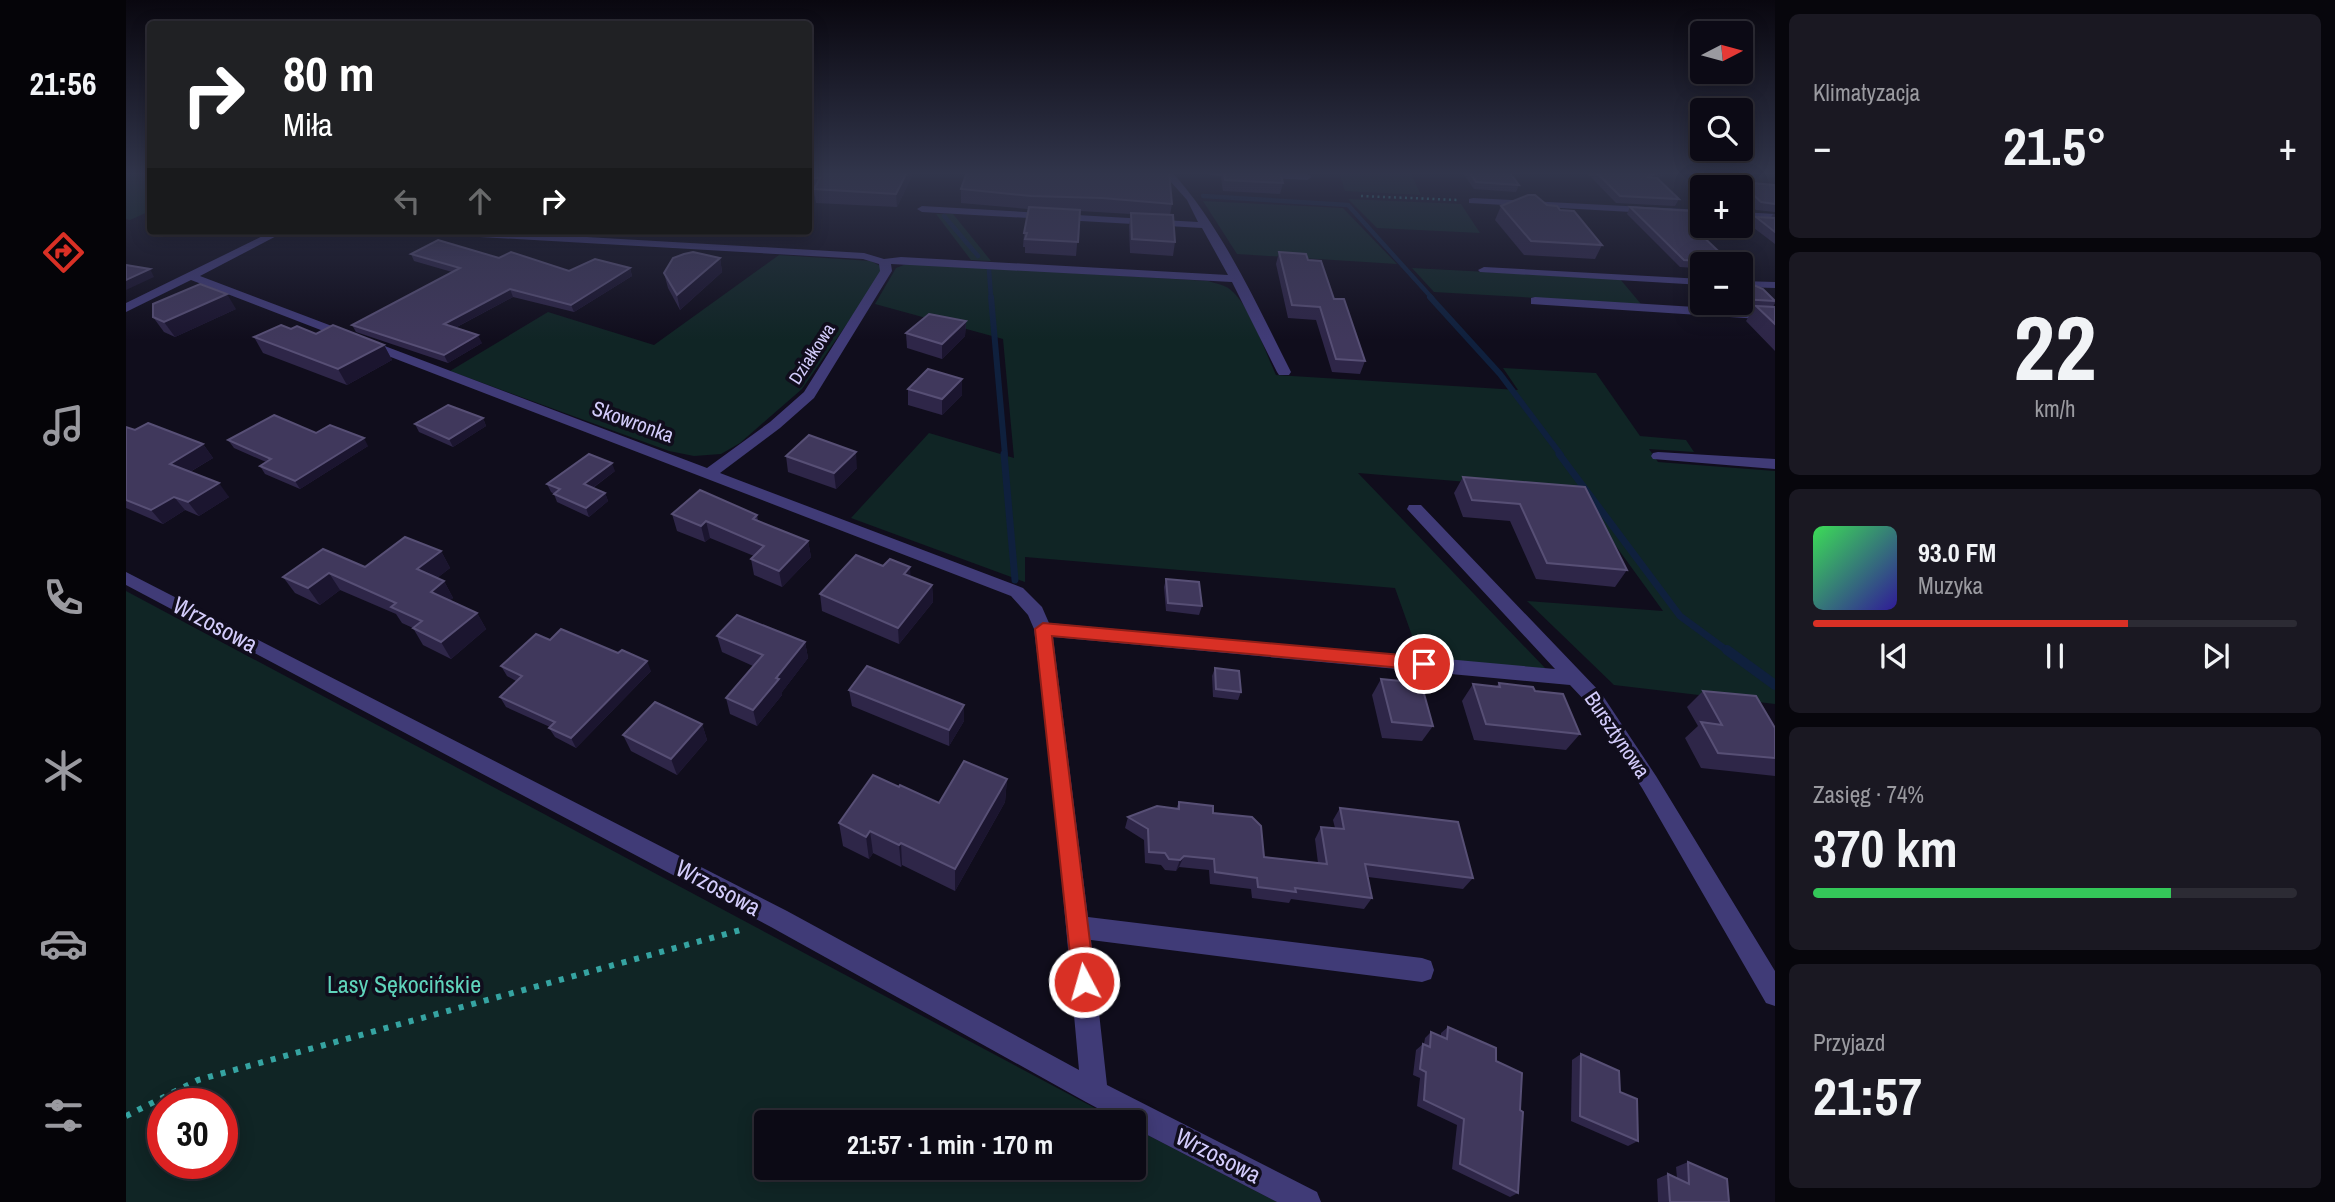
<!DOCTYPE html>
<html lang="pl">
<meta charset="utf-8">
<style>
:root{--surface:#0c0a15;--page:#1a1822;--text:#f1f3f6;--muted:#9a9aa0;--line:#2c2b34;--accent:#d93025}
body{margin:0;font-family:"Archivo Narrow",sans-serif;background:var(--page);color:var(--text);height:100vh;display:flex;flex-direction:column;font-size:26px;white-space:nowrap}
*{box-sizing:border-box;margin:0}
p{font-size:23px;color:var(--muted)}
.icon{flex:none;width:38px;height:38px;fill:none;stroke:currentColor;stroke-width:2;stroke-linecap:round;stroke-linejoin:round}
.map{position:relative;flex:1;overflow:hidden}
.details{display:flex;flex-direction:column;gap:14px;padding:14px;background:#07060c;width:560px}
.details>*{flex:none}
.banner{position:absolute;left:21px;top:21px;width:665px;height:214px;border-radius:7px;box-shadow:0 4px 18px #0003,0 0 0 2px var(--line);background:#202124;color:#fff;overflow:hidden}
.needle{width:46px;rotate:84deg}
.tools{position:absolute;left:1564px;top:21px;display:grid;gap:14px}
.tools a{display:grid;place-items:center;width:63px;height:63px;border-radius:7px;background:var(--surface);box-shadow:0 4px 18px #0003,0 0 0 2px var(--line);font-size:35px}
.speed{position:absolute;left:21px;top:1088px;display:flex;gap:14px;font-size:35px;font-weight:700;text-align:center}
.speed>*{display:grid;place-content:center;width:91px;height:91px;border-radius:50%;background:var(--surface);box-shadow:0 4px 18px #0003,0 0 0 2px var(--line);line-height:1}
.speed .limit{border:10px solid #d22;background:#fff;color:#111}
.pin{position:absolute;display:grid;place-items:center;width:60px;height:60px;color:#fff;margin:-30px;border:4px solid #fff;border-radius:50%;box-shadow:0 2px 7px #0007}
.me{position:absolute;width:77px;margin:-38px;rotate:354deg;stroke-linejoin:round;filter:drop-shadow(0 0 5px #0008)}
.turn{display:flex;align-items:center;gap:24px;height:147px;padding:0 21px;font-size:32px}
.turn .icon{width:91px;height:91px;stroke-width:2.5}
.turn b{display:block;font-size:49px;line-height:60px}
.lanes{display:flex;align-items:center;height:66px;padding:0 21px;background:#0003;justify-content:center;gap:35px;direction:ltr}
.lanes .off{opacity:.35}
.big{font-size:52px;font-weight:700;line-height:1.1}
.details .card{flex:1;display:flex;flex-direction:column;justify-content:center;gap:10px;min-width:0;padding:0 24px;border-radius:10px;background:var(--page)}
.details .dial{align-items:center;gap:0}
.dial b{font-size:91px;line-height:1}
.song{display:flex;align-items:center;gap:21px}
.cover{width:84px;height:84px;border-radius:10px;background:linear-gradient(135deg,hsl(130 70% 55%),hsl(250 70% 35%))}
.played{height:7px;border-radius:4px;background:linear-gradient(90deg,var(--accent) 65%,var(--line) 65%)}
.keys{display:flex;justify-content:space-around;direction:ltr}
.heat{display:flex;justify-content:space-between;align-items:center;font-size:38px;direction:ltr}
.charge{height:10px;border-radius:5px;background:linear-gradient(90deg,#34c759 74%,var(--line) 0)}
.trip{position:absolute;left:628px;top:1110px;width:392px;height:70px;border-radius:7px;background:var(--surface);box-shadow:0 4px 18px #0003,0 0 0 2px var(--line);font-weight:700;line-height:70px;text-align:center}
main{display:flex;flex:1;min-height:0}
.dock{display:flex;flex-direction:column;width:126px;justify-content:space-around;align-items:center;background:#050408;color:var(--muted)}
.dock .icon{width:49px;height:49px}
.dock .current{color:var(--accent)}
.dock b{font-size:32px;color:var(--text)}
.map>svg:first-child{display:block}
.green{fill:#102525;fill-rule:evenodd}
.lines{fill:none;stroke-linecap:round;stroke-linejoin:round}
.stream-far3{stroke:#0f203d;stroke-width:4.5}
.stream-far2{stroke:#0f203d;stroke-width:6}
.stream-far1{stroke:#0f203d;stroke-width:7}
.stream{stroke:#0f203d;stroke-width:10}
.path-far1{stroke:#36a4a2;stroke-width:2.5;stroke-dasharray:2 3.5;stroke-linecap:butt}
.path{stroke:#36a4a2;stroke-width:6;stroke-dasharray:5 8;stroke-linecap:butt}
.minor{fill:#403b77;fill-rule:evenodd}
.wall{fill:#2e2648}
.shaded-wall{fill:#1b152f}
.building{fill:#40385c;stroke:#574f75;stroke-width:2}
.route{fill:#d93025;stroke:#8d1f18;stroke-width:2}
.labels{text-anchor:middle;stroke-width:7;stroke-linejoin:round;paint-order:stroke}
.far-street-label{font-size:18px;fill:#d3ccfb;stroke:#100d1c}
.street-label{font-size:21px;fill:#d3ccfb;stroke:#100d1c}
.near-street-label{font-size:24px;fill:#d3ccfb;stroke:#100d1c}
.near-park-label{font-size:24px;fill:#5fd4bb;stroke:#100d1c}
</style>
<main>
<nav class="dock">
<b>21:56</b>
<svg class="icon current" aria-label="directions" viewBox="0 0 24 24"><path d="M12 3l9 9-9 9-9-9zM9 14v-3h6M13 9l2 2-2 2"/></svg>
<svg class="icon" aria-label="music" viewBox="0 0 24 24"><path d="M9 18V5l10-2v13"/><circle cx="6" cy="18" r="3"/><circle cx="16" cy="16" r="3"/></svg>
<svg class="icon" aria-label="phone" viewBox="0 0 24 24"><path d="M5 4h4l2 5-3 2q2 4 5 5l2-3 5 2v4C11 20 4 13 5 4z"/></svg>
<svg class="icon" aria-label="climate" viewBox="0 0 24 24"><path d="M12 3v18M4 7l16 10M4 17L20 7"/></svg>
<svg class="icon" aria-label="car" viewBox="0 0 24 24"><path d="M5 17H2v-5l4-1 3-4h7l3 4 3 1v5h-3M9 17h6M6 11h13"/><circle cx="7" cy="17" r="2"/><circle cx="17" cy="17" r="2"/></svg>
<svg class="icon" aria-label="filters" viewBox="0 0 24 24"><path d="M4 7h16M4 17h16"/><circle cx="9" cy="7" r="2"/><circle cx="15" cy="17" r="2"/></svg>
</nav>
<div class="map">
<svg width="1649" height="1202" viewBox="0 0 1649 1202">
<rect width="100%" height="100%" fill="#100d1c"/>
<g class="green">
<polygon points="0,172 24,172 24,211 4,220 0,219"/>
<polygon points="1213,172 1284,172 1295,195 1219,191"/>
<polygon points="1222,199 1335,204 1354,233 1251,228"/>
<polygon points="1077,201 1217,208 1271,264 1111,254"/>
<polygon points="810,214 827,214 865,261 845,260"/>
<polygon points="653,255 745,261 754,266 756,273 676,389 614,443 595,454 568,456 543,451 324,371 422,312 528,345"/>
<path d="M783 263 1082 281C1091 284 1101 285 1107 292 1125 309 1139 351 1150 375L1392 390 1377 368 1470 373 1514 436 1560 440 1568 452 1523 449 1532 462 1649 471V704L1488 685 1401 601 1537 611 1450 491 1232 473 1420 669 1294 658 1269 588 899 557V582L725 518 803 433 888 458 877 339 749 304 770 268Z"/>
<polygon points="1286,268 1494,279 1515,304 1308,292"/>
<path d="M0 591 995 1122H640V1167H1008V1128L1151 1202H0ZM37 1104H96V1164H37Z"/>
</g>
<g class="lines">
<g class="stream-far3">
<polyline points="1077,196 1222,205 1306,298"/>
<polyline points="818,216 852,256"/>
<polyline points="863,270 865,298"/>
</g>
<g class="stream-far2">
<polyline points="865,297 879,455"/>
<polyline points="1304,297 1374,374 1435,455"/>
</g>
<g class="stream-far1">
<polyline points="878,454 889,580"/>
<polyline points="1433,454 1554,616 1603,652"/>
</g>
<polyline class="stream" points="1601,650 1649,685"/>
<polyline class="path-far1" points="1235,196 1332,200"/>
<polyline class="path" points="0,1116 72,1080 618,929"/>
<g class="minor">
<path d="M1036 172H1046C1096 227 1131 305 1165 372L1163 375H1153L1151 372 1106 282 765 264 766 271 688 398 654 428 594 473 897 588 916 607 923 623 1429 669 1281 509 1283 505H1295L1475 693 1530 776 1649 971V1006L1640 1003 1516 788 1461 703 1444 685 927 637 962 917 1296 958 1305 961 1308 970 1305 979 1296 982 965 940 981 1085 1191 1192 1195 1202H1151L1008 1128V1122H997L960 1102 645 927 0 585V572L661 911 953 1070 927 784 908 629 902 615 885 596 65 280 0 312V303L147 231H160L74 276 581 468 644 422 678 392 754 271 753 264 737 259 302 234 297 231H358L738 253 758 259 775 257 1102 275 1076 228 796 212 791 209 796 206 1072 222 1061 200Z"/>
<polygon points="1080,172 1181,174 1186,177 1181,180 1085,175"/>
<polygon points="1347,198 1577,210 1577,216 1343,203 1343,199"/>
<polygon points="1615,212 1649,214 1649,220 1615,218"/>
<polygon points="1358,267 1577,279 1577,285 1354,272 1352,270"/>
<polygon points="1615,281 1649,282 1649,288 1615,287"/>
<polygon points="1409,297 1649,312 1649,320 1405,304 1405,298"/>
<polygon points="1532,452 1649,459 1649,469 1527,459 1525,456 1527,453"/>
</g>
</g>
<g class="wall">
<polygon points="682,172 788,172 771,207 690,203 688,192 682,191"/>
<polygon points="793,172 824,172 824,173"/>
<polygon points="841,172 1046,204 1044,215 1049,242 1047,256 1004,253 1003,226 1005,214 954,211 950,256 899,253 899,247 897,247 898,233 902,209 835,203 835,189"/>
<polygon points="1096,172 1154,172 1157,183 1154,194 1097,191 1095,178"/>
<polygon points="1336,172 1383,172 1393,185 1390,192 1348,189"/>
<polygon points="1462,172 1546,172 1531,178 1553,199 1549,206 1490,203 1462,174"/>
<polygon points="1614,182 1649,185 1649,212 1630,210 1615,196 1615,187 1611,187"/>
<polygon points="1421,205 1434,210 1476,245 1469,259 1398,255 1369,220 1375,206"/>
<polygon points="1504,207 1586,231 1581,238 1578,238 1577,276 1569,268 1554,267 1501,214"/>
<polygon points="1647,214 1649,214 1649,244 1624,225 1630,217 1645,217"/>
<polygon points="1153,252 1182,260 1208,299 1239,361 1234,374 1206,372 1190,320 1162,318 1150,264"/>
<polygon points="285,254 373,258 443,271 504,268 506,276 448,312 387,297 329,328 356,343 322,363 230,332 226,325 326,272 288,261"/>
<polygon points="594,258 596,272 554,310 542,288 538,273"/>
<polygon points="1615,273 1618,281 1649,300 1649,303 1647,307 1649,307 1649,351 1620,321 1628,308 1606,307 1603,303 1615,303"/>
<polygon points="110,309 49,337 38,332 27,317"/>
<polygon points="840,321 839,336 816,359 781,348 780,333"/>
<polygon points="190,334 258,345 266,360 221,385 137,353 128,337"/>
<polygon points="836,379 836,395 816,415 782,405 782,389"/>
<polygon points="357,418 360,426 327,447 293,432 289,424"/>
<polygon points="0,427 9,430 77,444 87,458 64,472 103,497 73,516 59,510 37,524 0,508"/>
<polygon points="190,433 242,446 174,489 139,474 134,466 140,462 108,448 102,440"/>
<polygon points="660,456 731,468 710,489 662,472"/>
<polygon points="489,471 467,488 479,493 482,501 463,517 431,502 428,494 425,492 421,484"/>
<polygon points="1337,477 1459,487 1501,570 1489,587 1410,579 1384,521 1337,517 1328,493"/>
<polygon points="546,514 631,515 632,521 682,541 685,557 656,587 628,575 625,559 628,556 584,538 579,542 551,531"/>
<polygon points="315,551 324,568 311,578 318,581 327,598 324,600 351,613 360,629 325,659 297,645 287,628 276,623 270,614 214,590 194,605 169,593 157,577 239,567"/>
<polygon points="757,566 784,567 784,576 806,585 807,602 773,644 696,611 694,594"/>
<polygon points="1040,579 1076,606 1073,615 1040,611 1038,587"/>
<polygon points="591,636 679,642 682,658 656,692 656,695 631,726 604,714 600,698 627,666 596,652"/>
<polygon points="424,640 525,671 450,748 429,737 423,728 424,727 380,707 374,697 390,681 381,676 375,666"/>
<polygon points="1089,668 1115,692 1112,700 1087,697 1086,676"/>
<polygon points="1255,679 1307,726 1296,741 1256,738 1246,695"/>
<polygon points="1373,683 1409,691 1454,734 1440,750 1348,740 1336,701 1347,684 1370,687"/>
<polygon points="723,690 838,721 823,746 726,706"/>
<polygon points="1577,691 1649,728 1649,776 1575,768 1559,738 1572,726 1561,707"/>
<polygon points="576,724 581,740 551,775 505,751 497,735"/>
<polygon points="881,779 879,802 829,891 776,865 775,867 747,853 743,859 717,846 713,823 773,787 813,803"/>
<polygon points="1053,802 1087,813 1138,857 1192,863 1189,839 1195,827 1209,828 1207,820 1214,808 1347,878 1337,889 1242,877 1246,898 1238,909 1165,899 1163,903 1126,898 1125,889 1084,884 1083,870 1053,867 1050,871 1039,870 1035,865 1019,863 1018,840 999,828 1002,817 1050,809"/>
<polygon points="1322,1027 1370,1061 1394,1110 1392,1193 1384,1197 1326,1169 1331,1125 1291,1106 1294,1078 1287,1075 1290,1050 1297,1044 1298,1044 1299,1038 1305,1032 1315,1037 1315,1033"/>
<polygon points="1455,1054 1494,1092 1512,1141 1502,1146 1445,1121 1446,1060"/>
<polygon points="1562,1162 1603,1202 1532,1202 1531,1179 1542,1174 1551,1178 1550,1167"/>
</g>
<g class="shaded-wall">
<polygon points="781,172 788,172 771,207 770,194"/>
<polygon points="1533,172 1546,172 1517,184 1521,177"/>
<polygon points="594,258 596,272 554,310 551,295"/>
<polygon points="504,268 506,276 448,312 445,305"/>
<polygon points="24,269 28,277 0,290 0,280"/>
<polygon points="384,289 387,297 321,332 318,324"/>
<polygon points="101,294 110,309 49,337 38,322"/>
<polygon points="840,321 839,336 816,359 816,344"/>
<polygon points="352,335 356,343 322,363 318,355"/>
<polygon points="258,345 266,360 221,385 212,369"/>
<polygon points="836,379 836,395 816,415 816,399"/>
<polygon points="357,418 360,426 327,447 323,439"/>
<polygon points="238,438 242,446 174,489 169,481"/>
<polygon points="77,444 87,458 55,477 44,464"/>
<polygon points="730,452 731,468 710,489 708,473"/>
<polygon points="486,463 489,471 461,492 458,484"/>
<polygon points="93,483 103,497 73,516 62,502"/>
<polygon points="479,493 482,501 463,517 460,508"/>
<polygon points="48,497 59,510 37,524 25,510"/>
<polygon points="580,521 584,538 579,542 575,526"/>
<polygon points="682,541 685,557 656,587 653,571"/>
<polygon points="315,551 324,568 301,586 291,569"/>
<polygon points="784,567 785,584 778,574"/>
<polygon points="203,573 214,590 194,605 182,588"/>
<polygon points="318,581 327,598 315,608 305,592"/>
<polygon points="806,585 807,602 773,644 772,628"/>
<polygon points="351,613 360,629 325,659 315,642"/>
<polygon points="679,642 682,658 656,692 656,695 631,726 627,710 650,678"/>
<polygon points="521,661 525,671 450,748 445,738"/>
<polygon points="838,705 838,721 823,746 823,730"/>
<polygon points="576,724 581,740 551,775 545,759"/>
<polygon points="881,779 879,802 829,891 829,869"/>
<polygon points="744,831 747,853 743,859 740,837"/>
<polygon points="775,843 776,865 775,867 773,845"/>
<polygon points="1058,856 1053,867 1050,871 1054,860"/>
</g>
<g class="building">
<polygon points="682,172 781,172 770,194 688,189 694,178 682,178"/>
<polygon points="841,172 1043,172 1046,204 976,198 905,196 835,189"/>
<polygon points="1098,172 1154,172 1157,183 1099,180"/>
<polygon points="1343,172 1383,172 1393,185 1350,182"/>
<polygon points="1470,172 1533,172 1521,177 1531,178 1553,199 1494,196"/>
<polygon points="1614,182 1649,185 1649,204 1635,202"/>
<polygon points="1402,195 1409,195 1421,205 1431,206 1434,210 1448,211 1476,245 1405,241 1375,206"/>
<polygon points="903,207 954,210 952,242 899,239 901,233 898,233"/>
<polygon points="1504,207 1565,211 1577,222 1577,226 1580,226 1586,231 1570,230 1606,264 1577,264 1574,261 1558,260"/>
<polygon points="1005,213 1047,215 1049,242 1006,239"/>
<polygon points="1630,217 1649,218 1649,232"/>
<polygon points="312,240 373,258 385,252 443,271 469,259 504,268 445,305 384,289 318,324 352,335 318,355 226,325 334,268 285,254"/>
<polygon points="567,252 594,258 551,295 538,273 547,258 558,254"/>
<polygon points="1153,252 1180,254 1182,260 1195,261 1208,299 1218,299 1239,361 1210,359 1194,307 1166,305"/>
<polygon points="0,265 24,269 0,280"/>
<polygon points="1615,273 1617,275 1618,281 1637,289 1649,301 1615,299"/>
<polygon points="74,284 101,294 38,322 27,317 27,304"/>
<polygon points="1630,306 1649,307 1649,324"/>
<polygon points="803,314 840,321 816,344 780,333"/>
<polygon points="155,325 165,329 171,326 190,334 207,325 258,345 212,369 128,337"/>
<polygon points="802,369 836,379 816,399 782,389"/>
<polygon points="322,405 357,418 323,439 289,424"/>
<polygon points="148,415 190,433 204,425 238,438 169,481 134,466 145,459 102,440"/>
<polygon points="22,423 77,444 44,464 93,483 62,502 48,497 25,510 0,500 0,427 9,430"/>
<polygon points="683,435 730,452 708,473 660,456"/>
<polygon points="463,454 486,463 458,484 479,493 460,508 428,494 434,489 421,484"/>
<polygon points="1337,477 1459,487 1501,570 1421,563 1394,504 1346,500"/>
<polygon points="574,490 631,515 627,519 682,541 653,571 625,559 638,546 580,521 575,526 546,514"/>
<polygon points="279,537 315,551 291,569 318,581 305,592 351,613 315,642 287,628 296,621 265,607 270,603 203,573 182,588 157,577 197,549 239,567"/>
<polygon points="730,555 757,566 764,559 784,567 778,574 806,585 772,628 694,594"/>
<polygon points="1040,579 1073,582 1076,606 1042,603"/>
<polygon points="611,615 679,642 650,678 653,679 627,710 600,698 637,655 591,636"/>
<polygon points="435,629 492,653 496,650 521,661 445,738 423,728 429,722 374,697 396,676 375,666 410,634 424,640"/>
<polygon points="741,666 838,705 823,730 723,690"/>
<polygon points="1089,668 1113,671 1115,692 1090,689"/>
<polygon points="1255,679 1295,683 1307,726 1266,722"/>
<polygon points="1373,683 1407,687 1409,691 1437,694 1454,734 1360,724 1347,684 1374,687"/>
<polygon points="1577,691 1630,696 1649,728 1649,758 1592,753 1575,722 1596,725"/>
<polygon points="529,702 576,724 545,759 497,735"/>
<polygon points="838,761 881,779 829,869 775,843 773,845 744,831 740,837 713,823 747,775 773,787 774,785 813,803"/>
<polygon points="1053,802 1087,806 1087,813 1126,817 1135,826 1138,857 1201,864 1195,827 1218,829 1214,808 1332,822 1347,878 1239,864 1246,898 1169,888 1170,892 1132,887 1131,878 1089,872 1088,859 1058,856 1054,860 1043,859 1039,853 1023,852 1022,829 1002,817 1031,806 1053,809"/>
<polygon points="1322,1027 1370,1048 1370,1061 1396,1073 1394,1110 1397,1112 1392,1193 1334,1164 1338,1119 1298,1100 1300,1072 1294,1069 1297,1044 1304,1047 1305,1032 1321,1039"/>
<polygon points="1455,1054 1493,1071 1494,1092 1511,1099 1512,1141 1454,1116"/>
<polygon points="1562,1162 1601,1179 1603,1202 1544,1202 1542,1174 1563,1184"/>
</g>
<linearGradient id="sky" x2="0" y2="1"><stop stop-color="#09070f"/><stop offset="0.51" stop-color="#31354b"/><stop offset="1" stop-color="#31354b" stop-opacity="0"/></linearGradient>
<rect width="1649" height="340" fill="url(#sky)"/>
<polygon class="route" points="917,623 1298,657 1304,659 1306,664 1304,668 1298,670 926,636 969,982 966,990 958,993 950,990 947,982 909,629"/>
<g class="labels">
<g class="far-street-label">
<text transform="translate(686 354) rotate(-57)" y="6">Działkowa</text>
</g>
<g class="street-label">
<text transform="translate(507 422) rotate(20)" y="7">Skowronka</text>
<text transform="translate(1491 735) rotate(56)" y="7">Bursztynowa</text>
</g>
<g class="near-street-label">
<text transform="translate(89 625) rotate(28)" y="8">Wrzosowa</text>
<text transform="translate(592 888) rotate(28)" y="8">Wrzosowa</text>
<text transform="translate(1092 1156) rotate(27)" y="8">Wrzosowa</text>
</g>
<g class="near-park-label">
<text x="278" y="993">Lasy Sękocińskie</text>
</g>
</g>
</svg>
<div class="tools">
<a><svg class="needle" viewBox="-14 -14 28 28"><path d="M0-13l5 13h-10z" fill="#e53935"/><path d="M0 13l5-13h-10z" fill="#9a9aa0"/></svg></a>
<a><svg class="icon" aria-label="search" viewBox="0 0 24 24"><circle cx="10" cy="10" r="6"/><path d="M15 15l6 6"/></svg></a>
<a>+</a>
<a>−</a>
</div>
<div class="speed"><div class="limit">30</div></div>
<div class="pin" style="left:1298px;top:664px;background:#d93025"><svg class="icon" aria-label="arrive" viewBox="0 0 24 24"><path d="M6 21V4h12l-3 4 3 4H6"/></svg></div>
<svg class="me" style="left:958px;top:982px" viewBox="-20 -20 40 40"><circle r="17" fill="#d93025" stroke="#fff" stroke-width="3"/><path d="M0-11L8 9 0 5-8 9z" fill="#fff"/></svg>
<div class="trip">21:57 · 1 min · 170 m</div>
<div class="banner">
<div class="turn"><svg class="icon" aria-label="right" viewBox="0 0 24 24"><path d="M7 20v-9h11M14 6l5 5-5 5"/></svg><div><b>80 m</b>Miła</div></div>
<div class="lanes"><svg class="icon off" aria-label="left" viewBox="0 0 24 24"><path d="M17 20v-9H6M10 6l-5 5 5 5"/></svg><svg class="icon off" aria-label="ahead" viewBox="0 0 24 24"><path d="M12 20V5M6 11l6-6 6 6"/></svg><svg class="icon" aria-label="right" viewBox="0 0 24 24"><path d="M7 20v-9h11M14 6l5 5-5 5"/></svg></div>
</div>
</div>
<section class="details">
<div class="card"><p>Klimatyzacja</p>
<div class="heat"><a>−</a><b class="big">21.5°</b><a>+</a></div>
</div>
<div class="card dial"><b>22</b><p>km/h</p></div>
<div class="card">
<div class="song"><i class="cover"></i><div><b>93.0 FM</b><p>Muzyka</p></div></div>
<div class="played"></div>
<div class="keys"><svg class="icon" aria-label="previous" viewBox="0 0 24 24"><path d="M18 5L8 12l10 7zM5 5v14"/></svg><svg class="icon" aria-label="pause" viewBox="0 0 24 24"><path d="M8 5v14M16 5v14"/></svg><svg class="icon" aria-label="next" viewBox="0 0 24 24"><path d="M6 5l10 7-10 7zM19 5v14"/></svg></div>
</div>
<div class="card"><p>Zasięg · 74%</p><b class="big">370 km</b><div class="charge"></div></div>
<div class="card"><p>Przyjazd</p><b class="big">21:57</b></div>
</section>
</main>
